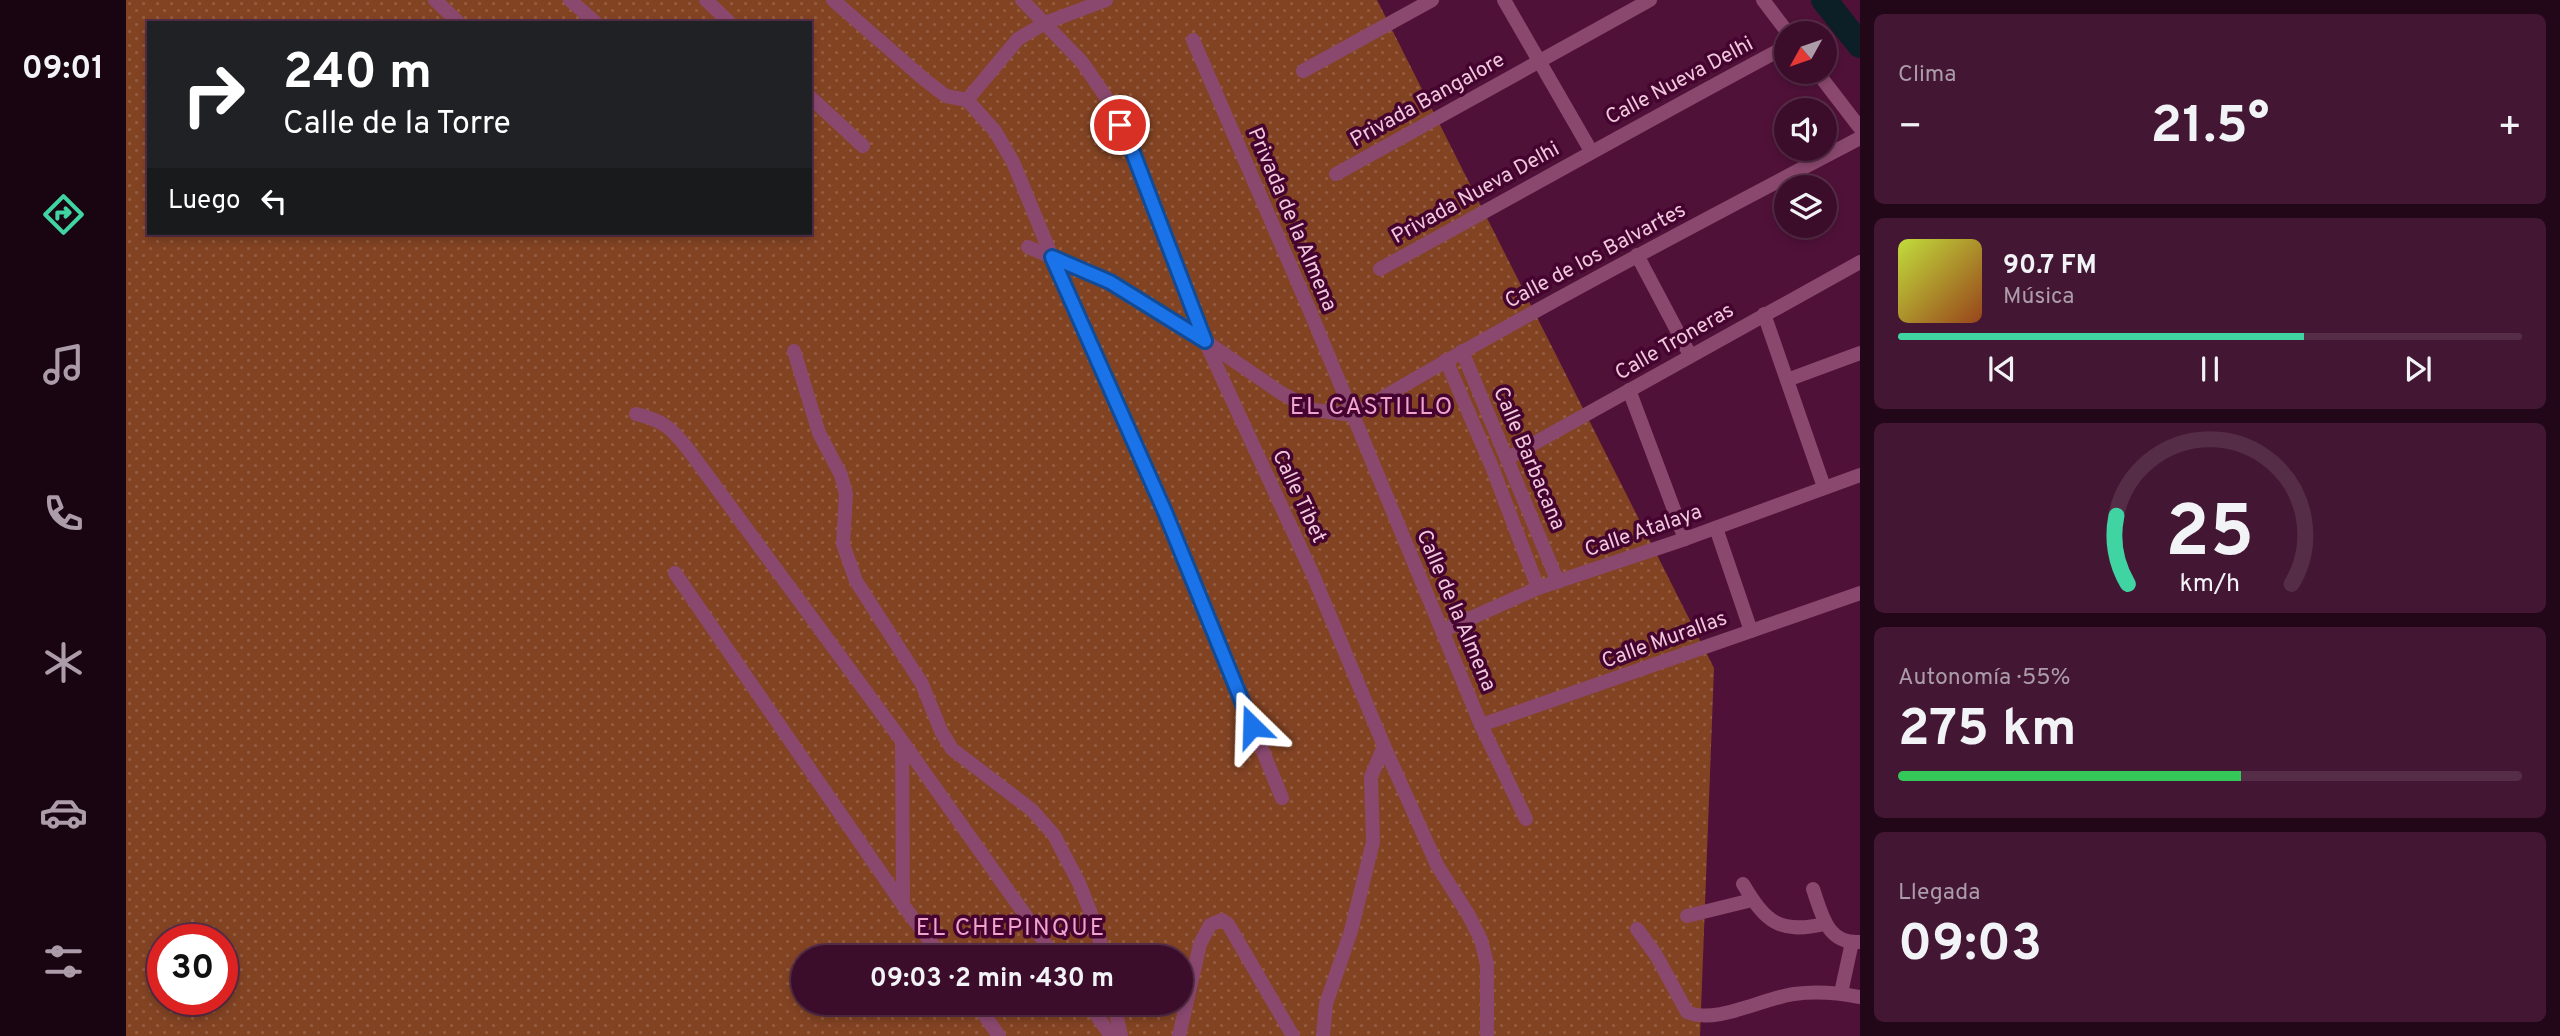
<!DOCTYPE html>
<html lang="es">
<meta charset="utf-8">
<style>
:root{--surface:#3c0d2b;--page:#431633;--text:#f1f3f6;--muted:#ac9ca9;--line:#552d47;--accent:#40d4a2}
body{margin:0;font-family:Overpass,sans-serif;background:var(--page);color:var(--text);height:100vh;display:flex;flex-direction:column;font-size:26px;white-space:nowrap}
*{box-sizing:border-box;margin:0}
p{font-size:23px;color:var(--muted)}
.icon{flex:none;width:38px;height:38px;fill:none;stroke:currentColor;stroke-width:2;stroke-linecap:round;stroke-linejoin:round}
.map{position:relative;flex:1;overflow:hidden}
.panel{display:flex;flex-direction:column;gap:14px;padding:14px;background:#210718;width:700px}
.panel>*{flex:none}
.top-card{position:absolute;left:21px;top:21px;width:665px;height:214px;border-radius:0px;box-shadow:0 4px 10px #0003,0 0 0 2px var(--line);background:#202124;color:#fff;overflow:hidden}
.needle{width:46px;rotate:230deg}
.controls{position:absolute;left:1648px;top:21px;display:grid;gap:14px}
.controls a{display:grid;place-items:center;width:63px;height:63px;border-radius:50%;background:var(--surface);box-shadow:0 4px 10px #0003,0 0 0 2px var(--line);font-size:35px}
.speed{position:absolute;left:21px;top:924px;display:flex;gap:14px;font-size:35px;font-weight:700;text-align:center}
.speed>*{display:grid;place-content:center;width:91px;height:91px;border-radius:50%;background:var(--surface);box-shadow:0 4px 10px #0003,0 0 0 2px var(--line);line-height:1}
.speed .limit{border:10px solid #d22;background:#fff;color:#111}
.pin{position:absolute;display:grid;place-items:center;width:60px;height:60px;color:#fff;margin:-30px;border:4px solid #fff;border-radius:50%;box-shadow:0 2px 7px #0007}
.me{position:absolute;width:77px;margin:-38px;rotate:338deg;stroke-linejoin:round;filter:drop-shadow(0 0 5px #0008)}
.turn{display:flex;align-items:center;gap:24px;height:147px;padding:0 21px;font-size:32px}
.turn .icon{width:91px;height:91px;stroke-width:2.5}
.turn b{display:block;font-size:49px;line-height:60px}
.then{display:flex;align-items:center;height:66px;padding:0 21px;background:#0003;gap:14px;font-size:26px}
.big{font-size:52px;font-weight:700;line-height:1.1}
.panel .card{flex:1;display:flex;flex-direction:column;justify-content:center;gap:10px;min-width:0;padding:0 24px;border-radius:10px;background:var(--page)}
.panel .dial{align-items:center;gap:0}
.dial svg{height:182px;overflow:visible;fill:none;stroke:var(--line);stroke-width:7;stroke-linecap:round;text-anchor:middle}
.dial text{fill:var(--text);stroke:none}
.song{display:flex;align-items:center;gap:21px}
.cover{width:84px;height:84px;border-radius:10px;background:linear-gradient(135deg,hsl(70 70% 55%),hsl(20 70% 35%))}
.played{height:7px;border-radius:4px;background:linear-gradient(90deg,var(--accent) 65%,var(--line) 65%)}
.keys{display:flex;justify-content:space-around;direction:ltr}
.heat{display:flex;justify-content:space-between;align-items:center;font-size:38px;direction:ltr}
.charge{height:10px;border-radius:5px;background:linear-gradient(90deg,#34c759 55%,var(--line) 0)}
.trip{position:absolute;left:665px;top:945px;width:402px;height:70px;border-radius:35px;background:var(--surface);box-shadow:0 4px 10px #0003,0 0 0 2px var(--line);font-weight:700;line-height:70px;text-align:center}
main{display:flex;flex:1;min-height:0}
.menu{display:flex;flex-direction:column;width:126px;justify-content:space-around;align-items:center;background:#180511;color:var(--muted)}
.menu .icon{width:49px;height:49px}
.menu .on{color:var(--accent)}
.menu b{font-size:32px;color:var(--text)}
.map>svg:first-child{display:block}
.park{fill:url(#park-dots);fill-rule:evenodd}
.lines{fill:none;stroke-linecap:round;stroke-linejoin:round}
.river{stroke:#0c1f26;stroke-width:26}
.minor{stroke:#8b486f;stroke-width:14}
.route-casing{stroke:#114b97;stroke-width:18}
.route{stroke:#1a73e8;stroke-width:12}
.labels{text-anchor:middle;stroke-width:7;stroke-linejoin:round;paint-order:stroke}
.street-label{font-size:21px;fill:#f0c8dc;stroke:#44042f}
.quarter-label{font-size:24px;letter-spacing:2px;fill:#efa3cd;stroke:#44042f}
</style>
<main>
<nav class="menu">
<b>09:01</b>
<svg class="icon on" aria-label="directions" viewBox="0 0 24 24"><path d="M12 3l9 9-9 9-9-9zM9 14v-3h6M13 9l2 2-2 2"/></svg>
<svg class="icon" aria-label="music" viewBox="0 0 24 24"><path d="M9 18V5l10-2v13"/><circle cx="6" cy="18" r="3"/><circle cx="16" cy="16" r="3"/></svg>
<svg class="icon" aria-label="phone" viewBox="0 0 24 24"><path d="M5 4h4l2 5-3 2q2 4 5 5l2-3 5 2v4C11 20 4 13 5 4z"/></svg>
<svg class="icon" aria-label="climate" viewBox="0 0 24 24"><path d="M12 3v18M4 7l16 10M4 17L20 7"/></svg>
<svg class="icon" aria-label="car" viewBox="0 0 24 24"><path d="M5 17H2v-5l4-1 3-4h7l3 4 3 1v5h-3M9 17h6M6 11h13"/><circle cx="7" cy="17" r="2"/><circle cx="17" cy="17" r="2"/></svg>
<svg class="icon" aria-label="filters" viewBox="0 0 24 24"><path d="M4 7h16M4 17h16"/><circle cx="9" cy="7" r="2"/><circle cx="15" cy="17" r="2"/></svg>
</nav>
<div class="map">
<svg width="1734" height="1036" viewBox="0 0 1734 1036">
<defs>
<pattern id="park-dots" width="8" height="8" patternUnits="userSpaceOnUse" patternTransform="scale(1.75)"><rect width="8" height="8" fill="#824323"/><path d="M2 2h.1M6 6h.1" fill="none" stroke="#945d42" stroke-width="1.8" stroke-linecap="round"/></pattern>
</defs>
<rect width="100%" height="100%" fill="#501139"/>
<path class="park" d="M0 0H1251L1588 668 1574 1036H0ZM23 23H684V233H23ZM37 940H96V999H37ZM677 957H1055V1003H677Z"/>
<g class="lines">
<polyline class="river" points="1698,0 1734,45"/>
<g class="minor">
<polyline points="309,0 333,23"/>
<polyline points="444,0 470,23"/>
<polyline points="580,0 604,23"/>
<polyline points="707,0 799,80 820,96 841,100 869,131 887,162 926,257 1039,512 1156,798"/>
<polyline points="896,0 956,62 982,100 1006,150 1079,341 1187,575 1258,746 1311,865 1342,914 1355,940 1361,964 1361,1033"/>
<polyline points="1378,0 1465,151"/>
<polyline points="1637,0 1662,33"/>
<polyline points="1067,40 1184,311 1355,725 1400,819"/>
<polyline points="1177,71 1306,0"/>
<polyline points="1691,72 1734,128"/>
<polyline points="684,97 737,146"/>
<polyline points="841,100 892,39 919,23 980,0"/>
<polyline points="1210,174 1524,0"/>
<polyline points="902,247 984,282 1079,341 1155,393 1188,410 1227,415"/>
<polyline points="1511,255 1564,355"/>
<path d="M1254 269C1390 195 1524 119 1661 46"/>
<polyline points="1638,314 1698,487"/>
<polyline points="668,351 693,433 715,475 720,494 717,544 730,581 796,684 815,731 826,749 906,810 928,835 953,883 971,929 978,957"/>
<polyline points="1336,351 1432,582"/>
<polyline points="1320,360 1366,467 1412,588"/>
<polyline points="1661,380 1734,353"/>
<polyline points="1503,390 1559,539"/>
<path d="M510 414C540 421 547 430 565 453L776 741 929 957"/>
<path d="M1227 415C1393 317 1563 228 1734 138"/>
<polyline points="1382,458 1734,262"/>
<polyline points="1590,528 1625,631"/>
<polyline points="549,573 777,905 816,957"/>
<polyline points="1316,631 1412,588 1559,539 1734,475"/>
<polyline points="1355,725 1734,593"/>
<polyline points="776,742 777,904"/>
<path d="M1617 884C1640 923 1654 934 1699 924"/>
<path d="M1687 889C1696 915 1701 944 1734 942"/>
<polyline points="1561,916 1626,900"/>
<path d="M1511 929 1530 955 1561 1012C1589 1025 1638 998 1668 994 1690 991 1713 993 1734 997"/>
<polyline points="1715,993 1726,942"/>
<polyline points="850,1003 873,1036"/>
<polyline points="962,1003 985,1036"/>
<polyline points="988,1003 995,1036"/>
<polyline points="1053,1036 1074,944 1084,925 1096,920 1102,924 1167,1036"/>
<polyline points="1197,1036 1200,1004 1225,931 1247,842 1245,777 1258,746"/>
</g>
</g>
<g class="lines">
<g class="route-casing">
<polyline id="route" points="994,125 1006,150 1079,341 984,282 926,257 1039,512 1126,726"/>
</g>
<use href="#route" class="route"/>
</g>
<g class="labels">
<g class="street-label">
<text transform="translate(1553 80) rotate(-28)" y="7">Calle Nueva Delhi</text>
<text transform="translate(1301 99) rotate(-29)" y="7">Privada Bangalore</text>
<text transform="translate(1349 192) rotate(-29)" y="7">Privada Nueva Delhi</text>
<text transform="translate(1167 219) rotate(67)" y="7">Privada de la Almena</text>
<text transform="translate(1469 255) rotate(-28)" y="7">Calle de los Balvartes</text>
<text transform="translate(1548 341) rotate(-30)" y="7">Calle Troneras</text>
<text transform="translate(1404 458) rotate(67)" y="7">Calle Barbacana</text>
<text transform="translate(1174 496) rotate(65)" y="7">Calle Tibet</text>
<text transform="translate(1517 530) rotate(-19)" y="7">Calle Atalaya</text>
<text transform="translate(1331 610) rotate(67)" y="7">Calle de la Almena</text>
<text transform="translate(1538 639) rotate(-20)" y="7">Calle Murallas</text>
</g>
<g class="quarter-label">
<text x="1246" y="414">EL CASTILLO</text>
<text x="885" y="935">EL CHEPINQUE</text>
</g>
</g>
</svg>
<div class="controls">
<a><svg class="needle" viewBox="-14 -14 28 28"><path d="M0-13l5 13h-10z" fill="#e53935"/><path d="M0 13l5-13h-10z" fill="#ac9ca9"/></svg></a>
<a><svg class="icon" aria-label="sound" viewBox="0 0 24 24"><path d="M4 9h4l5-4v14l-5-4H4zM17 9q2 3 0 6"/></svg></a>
<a><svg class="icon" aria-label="layers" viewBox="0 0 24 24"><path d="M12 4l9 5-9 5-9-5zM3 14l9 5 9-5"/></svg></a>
</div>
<div class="speed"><div class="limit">30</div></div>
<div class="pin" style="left:994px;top:125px;background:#d93025"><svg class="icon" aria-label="arrive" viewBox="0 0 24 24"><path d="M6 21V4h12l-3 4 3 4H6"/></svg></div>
<svg class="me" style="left:1126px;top:726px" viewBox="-20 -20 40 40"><path d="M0-17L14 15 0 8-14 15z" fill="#1a73e8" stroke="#fff" stroke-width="4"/></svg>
<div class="trip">09:03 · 2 min · 430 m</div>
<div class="top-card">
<div class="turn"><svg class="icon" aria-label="right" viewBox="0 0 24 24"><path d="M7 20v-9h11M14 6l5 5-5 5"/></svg><div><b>240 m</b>Calle de la Torre</div></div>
<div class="then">Luego<svg class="icon" aria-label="left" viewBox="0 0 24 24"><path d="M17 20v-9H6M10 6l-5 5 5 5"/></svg></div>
</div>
</div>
<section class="panel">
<div class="card"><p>Clima</p>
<div class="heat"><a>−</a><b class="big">21.5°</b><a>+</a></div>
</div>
<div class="card">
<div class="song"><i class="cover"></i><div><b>90.7 FM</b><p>Música</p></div></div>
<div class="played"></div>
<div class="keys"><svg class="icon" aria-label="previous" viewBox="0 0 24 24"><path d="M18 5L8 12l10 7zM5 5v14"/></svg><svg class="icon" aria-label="pause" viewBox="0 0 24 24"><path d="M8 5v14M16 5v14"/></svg><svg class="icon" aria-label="next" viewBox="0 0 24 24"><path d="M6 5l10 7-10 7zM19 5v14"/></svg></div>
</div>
<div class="card dial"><svg viewBox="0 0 100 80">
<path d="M14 69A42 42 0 1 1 86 69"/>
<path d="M14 69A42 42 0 0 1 9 39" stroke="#40d4a2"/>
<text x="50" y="56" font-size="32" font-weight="700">25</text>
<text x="50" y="72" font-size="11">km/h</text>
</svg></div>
<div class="card"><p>Autonomía · 55%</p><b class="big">275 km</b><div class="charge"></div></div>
<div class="card"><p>Llegada</p><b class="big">09:03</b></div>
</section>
</main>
